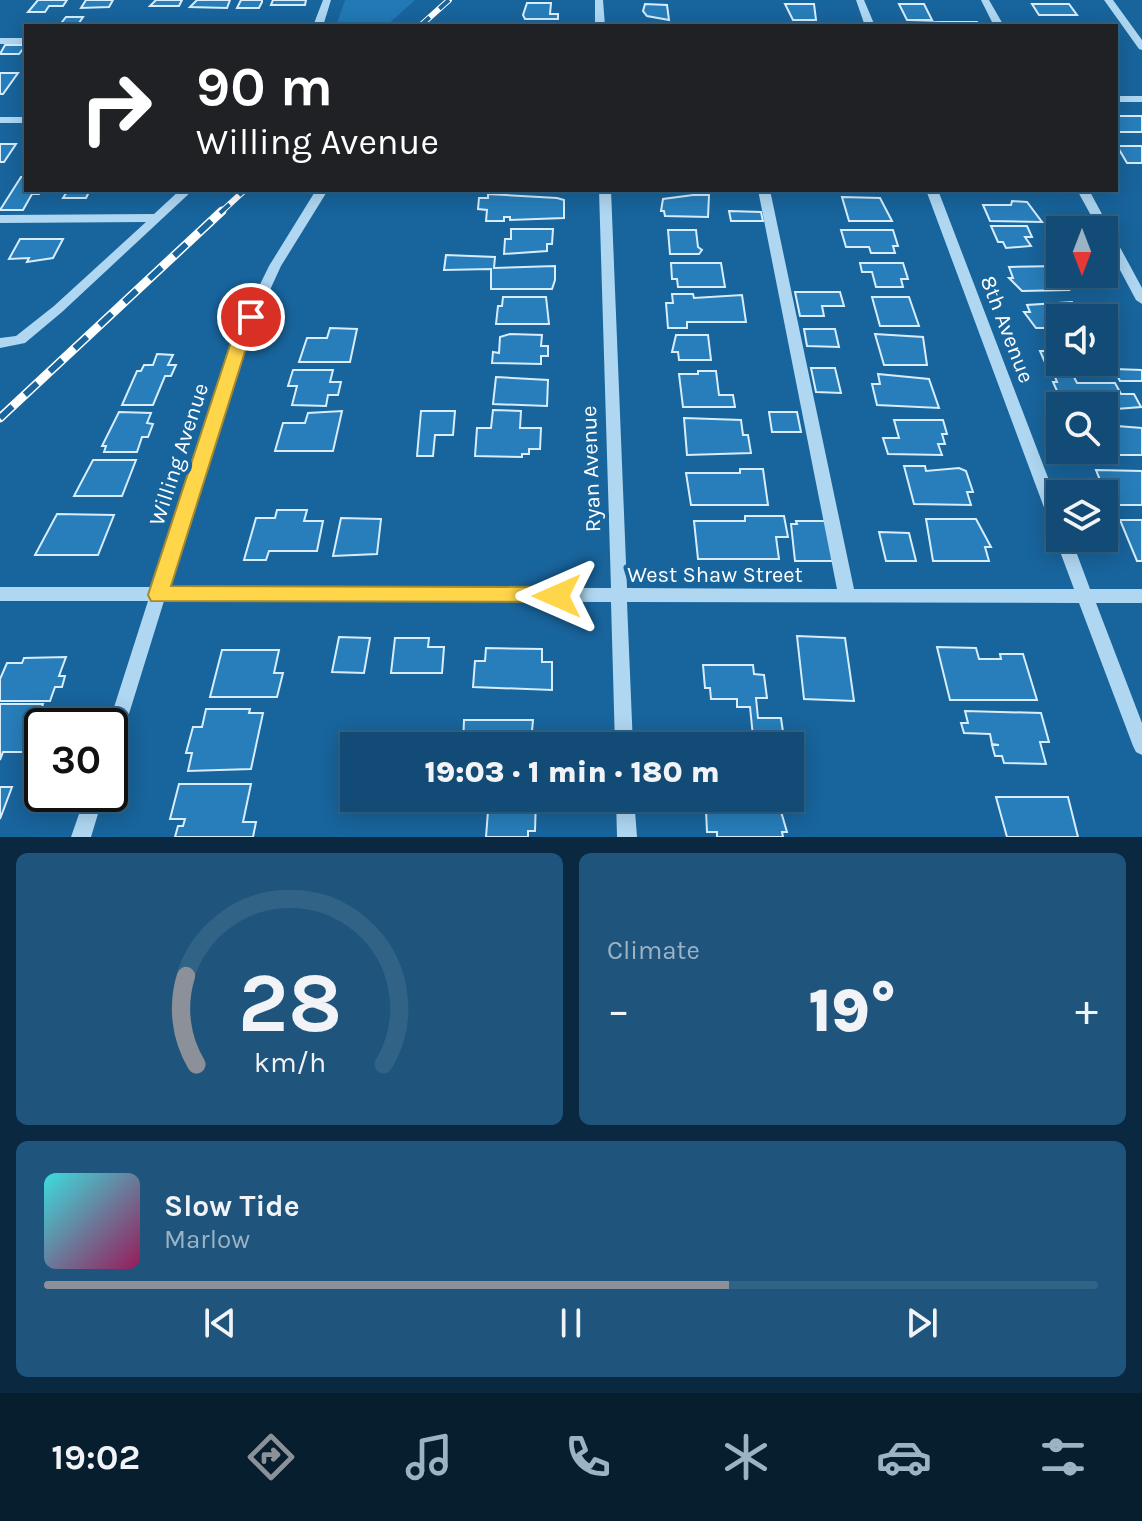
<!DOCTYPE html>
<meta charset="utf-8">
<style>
:root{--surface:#124b75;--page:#1f557d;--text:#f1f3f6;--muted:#9cb3c5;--line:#316387;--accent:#8c9099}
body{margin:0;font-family:Karla,sans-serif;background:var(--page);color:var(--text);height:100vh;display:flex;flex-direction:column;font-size:30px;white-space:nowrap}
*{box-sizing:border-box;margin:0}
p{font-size:26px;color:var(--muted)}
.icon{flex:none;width:44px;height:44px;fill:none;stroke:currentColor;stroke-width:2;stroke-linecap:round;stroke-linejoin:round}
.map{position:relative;height:837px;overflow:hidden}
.drawer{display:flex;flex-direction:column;gap:16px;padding:16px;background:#0a2940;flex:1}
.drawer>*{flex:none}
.top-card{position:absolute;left:24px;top:24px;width:1094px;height:168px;border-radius:0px;box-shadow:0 4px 20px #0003,0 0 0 2px var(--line);background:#202124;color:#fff;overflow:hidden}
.needle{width:52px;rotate:180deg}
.fabs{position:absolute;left:1046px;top:216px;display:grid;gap:16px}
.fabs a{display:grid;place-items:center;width:72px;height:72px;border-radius:0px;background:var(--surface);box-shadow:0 4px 20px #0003,0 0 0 2px var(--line);font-size:40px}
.speed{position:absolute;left:24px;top:708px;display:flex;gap:16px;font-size:40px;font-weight:700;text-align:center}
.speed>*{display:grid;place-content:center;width:104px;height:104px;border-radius:50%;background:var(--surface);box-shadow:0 4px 20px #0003,0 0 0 2px var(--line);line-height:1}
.speed .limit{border:4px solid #111;border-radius:12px;background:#fff;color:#111}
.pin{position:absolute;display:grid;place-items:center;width:68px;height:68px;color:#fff;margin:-34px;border:4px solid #fff;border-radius:50%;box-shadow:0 2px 8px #0007}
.me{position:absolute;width:88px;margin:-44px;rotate:270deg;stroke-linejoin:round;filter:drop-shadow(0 0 6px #0008)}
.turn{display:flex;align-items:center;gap:28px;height:168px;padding:0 40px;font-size:36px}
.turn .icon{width:104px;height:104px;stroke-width:2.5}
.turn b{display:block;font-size:56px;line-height:68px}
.big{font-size:60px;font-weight:800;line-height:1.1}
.drawer .tile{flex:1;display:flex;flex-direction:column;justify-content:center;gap:12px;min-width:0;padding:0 28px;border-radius:12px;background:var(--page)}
.drawer .dial{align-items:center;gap:0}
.dial svg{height:208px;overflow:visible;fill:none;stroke:var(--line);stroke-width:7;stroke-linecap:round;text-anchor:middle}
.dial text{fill:var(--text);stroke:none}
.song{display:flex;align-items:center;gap:24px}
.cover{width:96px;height:96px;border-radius:12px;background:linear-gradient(135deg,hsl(180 70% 55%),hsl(330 70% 35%))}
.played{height:8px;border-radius:4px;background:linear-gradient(90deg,var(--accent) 65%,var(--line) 65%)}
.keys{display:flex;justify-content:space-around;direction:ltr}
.heat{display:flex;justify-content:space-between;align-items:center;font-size:44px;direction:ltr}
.drawer .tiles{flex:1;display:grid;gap:16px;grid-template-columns:1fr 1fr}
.tile:last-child{grid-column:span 2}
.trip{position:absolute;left:340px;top:732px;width:464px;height:80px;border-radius:0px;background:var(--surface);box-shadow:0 4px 20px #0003,0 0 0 2px var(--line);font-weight:800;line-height:80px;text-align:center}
.tabs{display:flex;height:128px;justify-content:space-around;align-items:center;background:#071e2f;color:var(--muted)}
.tabs .icon{width:56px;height:56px}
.tabs .selected{color:var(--accent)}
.tabs b{font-size:36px;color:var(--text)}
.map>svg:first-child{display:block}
.green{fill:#2179b5}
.building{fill:#277eba;stroke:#d7edfc;stroke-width:2}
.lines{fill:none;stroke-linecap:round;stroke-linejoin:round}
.minor{fill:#afd7f2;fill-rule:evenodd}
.rail-far1-casing{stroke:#fff;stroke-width:6}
.rail-casing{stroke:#fff;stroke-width:9}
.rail-far1{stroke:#18649c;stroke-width:4;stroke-dasharray:13;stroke-linecap:butt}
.rail{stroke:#18649c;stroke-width:6;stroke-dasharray:17;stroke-linecap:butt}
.route{fill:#ffd54a;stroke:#a68a30;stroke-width:2}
.labels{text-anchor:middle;stroke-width:8;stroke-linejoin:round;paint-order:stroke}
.street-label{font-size:22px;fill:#fff;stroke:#18649c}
</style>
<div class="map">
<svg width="1142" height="837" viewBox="0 0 1142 837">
<rect width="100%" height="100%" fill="#18649c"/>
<polygon class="green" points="345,0 415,0 386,26 336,26"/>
<g class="building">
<polygon points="38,0 67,0 63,6 49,6 45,12 28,12"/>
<polygon points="86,0 113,0 109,7 81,8"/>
<polygon points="182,0 179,6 150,6 156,0"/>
<polygon points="230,0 227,8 190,7 197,0"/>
<polygon points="241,0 262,0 262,2 259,8 237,8"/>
<polygon points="273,0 306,0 305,5 271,5"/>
<polygon points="527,3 551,3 550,14 558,14 558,19 525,19 523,15"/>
<polygon points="645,4 667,5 669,20 647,16 643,11"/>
<polygon points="785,4 814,4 816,20 793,20"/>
<polygon points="899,4 924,4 932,20 907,20"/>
<polygon points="1032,4 1069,4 1077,15 1039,15"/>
<polygon points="66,17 83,17 77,26 59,26"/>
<polygon points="942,22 977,22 979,26 909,23"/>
<polygon points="5,45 26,45 19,54 0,54"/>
<polygon points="0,73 18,73 3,94 0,94"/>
<polygon points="1116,116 1142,116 1142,132 1117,132"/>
<polygon points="0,144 16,144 4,162 0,162"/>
<polygon points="1117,146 1142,146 1142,163 1127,163"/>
<polygon points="21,177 26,177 26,190 41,190 39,194 32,194 23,210 0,210"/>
<polygon points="68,190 90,190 86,198 63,198"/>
<polygon points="488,194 557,198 564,200 564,218 510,220 510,217 504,217 504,221 486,221 487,210 478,209 479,198 488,198"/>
<polygon points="693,195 709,195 708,217 665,216 664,211 661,211 663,199"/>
<polygon points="842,197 880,198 892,221 849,221"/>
<polygon points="1012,201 1027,202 1042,222 990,221 983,205 1011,205"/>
<polygon points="729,211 761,212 763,221 731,221"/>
<polygon points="991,226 1027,226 1032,237 1025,237 1031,246 1006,248 1003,242 998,242"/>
<polygon points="511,229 553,229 552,244 547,244 547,251 504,254 505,239 511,239"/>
<polygon points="668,230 696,230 698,247 702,250 699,254 670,254"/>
<polygon points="841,230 893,230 898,246 893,246 895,253 871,253 869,247 846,247"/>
<polygon points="20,239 63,239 53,258 27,262 29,258 9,259"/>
<polygon points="446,255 495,257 494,268 555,266 555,280 552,289 491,289 491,269 444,270"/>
<polygon points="671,263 721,263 725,287 678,287 677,279 672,279"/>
<polygon points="860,263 903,263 908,279 901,279 903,287 876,287 872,272 862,272"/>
<polygon points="1058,266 1069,290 1022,291 1009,278 1013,278 1009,267"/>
<polygon points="795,292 840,292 844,306 822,306 824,316 800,316"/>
<polygon points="672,294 693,294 694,298 742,295 746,322 687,322 687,328 668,328 666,303 673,303"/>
<polygon points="503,297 546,297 549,324 496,324 498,306 502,306"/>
<polygon points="872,297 909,297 919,326 880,326"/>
<polygon points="1072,302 1079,318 1060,318 1060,325 1051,325 1053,328 1036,328 1024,312 1030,312 1027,305"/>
<polygon points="330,328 357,329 350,362 299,362 307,338 327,338"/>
<polygon points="804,329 835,329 839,347 807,346"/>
<polygon points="510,334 542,335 541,346 548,346 548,356 541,356 541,364 492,363 493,352 499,353 500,337"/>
<polygon points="875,334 923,337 927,365 884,365"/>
<polygon points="676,335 708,335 711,360 679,360 678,352 672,352"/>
<polygon points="1047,345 1060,345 1060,362 1104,362 1104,345 1107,345 1117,365 1047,367 1040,351 1050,351"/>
<polygon points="157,354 173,355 168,365 176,365 171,376 165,376 153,405 122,405 137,371 141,371 144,365 153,365"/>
<polygon points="811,368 835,368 841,393 816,392"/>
<polygon points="1114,369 1142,370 1142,381 1120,381"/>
<polygon points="293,370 333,370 330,382 341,382 338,395 328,395 326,406 292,405 297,386 288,386"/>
<polygon points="698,371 716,371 719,395 733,395 735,407 683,407 679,374 698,374"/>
<polygon points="878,374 929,379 939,408 877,405 872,384 880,384"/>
<polygon points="496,377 548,380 547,406 493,404"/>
<polygon points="1055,377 1074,377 1077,383 1115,383 1121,394 1134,394 1141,407 1104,410 1104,406 1068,406 1062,402 1053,382 1057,382"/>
<polygon points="493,410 521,411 520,428 541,428 540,449 529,449 529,454 522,454 522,457 475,456 477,428 491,428"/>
<polygon points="342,411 333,451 275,451 283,423 305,423 308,413"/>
<polygon points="421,411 455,411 453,435 435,435 433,456 417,456"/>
<polygon points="119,412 151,413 147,423 153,424 148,437 142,437 137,452 104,452 106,446 102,446"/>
<polygon points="769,412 797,412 801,432 772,432"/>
<polygon points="684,418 741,420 743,435 748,435 751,453 687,455"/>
<polygon points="894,420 943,420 947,434 942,434 945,444 938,444 942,455 888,454 883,438 899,438"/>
<polygon points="1104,425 1142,428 1142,455 1088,455 1086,450 1104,450"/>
<polygon points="93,460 136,460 122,496 74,496"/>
<polygon points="904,466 925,466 926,471 959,468 966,471 973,492 967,492 971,505 914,504"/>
<polygon points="740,469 763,469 768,505 691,505 686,473 740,473"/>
<polygon points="1096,470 1142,471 1142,505 1110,505"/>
<polygon points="277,510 307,510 304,521 323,521 317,551 269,551 266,560 244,560 256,518 275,518"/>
<polygon points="57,514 114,515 98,555 35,555"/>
<polygon points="745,516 784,516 788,537 776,537 779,559 698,559 694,521 745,521"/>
<polygon points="341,518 381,519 377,554 333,556"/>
<polygon points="926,519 976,519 991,547 985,547 989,561 933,561"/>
<polygon points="1120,520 1142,520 1142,561 1137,561"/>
<polygon points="796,521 825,521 834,561 795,561 791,524 797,524"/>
<polygon points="879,532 909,533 916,561 886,561"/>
<polygon points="797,636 845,638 854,701 804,699"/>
<polygon points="339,637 370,638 364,673 332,672"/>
<polygon points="395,638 429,638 428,647 444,647 442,673 391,673"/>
<polygon points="937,647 976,648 979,659 1001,659 1000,654 1023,654 1037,700 950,700"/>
<polygon points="486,648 542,649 542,662 552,662 552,690 473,687 475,661 485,661"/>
<polygon points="222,650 279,650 274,673 283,673 277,697 210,697"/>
<polygon points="66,657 59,676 65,676 62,687 55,687 50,701 0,701 0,679 7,663 22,663 24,658"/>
<polygon points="703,665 753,665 754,674 764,675 767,698 756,698 758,718 781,718 785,746 754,746 750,707 737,707 737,699 711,699 710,688 705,688"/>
<polygon points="0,704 43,704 31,737 42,737 38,752 3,752 0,760"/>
<polygon points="206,709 250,709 249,713 263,713 251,769 188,771 192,753 186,753 193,727 202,727"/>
<polygon points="965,711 1041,713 1049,742 1040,742 1046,764 1004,763 1002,756 995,756 992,745 999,745 992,744 990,734 964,733 961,723 968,723"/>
<polygon points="464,720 533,720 532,731 539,731 539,746 463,746"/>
<polygon points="179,784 251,784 243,822 256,822 253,837 175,837 178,826 183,826 185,819 170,819"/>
<polygon points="0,787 12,787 0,819"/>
<polygon points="996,797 1068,797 1078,837 1007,837"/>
<polygon points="489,798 536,798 535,831 528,831 528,837 486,837"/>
<polygon points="714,798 777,798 787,832 782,832 783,837 717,837 717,832 707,832 706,810 715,810"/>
</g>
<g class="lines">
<g class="minor">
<polygon points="323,0 331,0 323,26 313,26"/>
<polygon points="595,0 603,0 605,26 595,26"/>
<polygon points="856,0 864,0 875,26 865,26"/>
<polygon points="981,0 989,0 1004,26 994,26"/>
<polygon points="1104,0 1113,0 1142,40 1142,50 1139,49"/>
<rect x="0" y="38" width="26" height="6"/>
<rect x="1116" y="96" width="26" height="6"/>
<rect x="0" y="117" width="26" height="6"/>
<polygon points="180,190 193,190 62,312 25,343 0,348 0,338 16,336 54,306 146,222 0,223 0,215 154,214"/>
<polygon points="316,190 328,190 281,266 246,342 169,587 611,588 599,190 611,190 627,588 837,589 758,190 770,190 854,589 1074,589 1055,538 1057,534 1052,529 926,190 938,190 1060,509 1060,538 1071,538 1090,589 1142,589 1142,603 1096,603 1142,723 1142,755 1136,752 1133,746 1079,603 627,602 633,746 615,746 611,602 164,601 119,746 116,752 110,755 110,726 108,726 148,601 0,601 0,587 153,587 232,342 269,266"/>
<polygon points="1077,190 1089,190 1142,288 1142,304 1136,300 1104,240 1104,230 1099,230"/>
<polygon points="86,794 104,794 91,837 71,837"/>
<polygon points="616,798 634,798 637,837 617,837"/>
</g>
<g class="rail-far1-casing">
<g id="rail-far1">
<polyline points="420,26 449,0"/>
<polyline points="220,213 245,190"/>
</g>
</g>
<g class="rail-casing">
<polyline id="rail" points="0,418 222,211"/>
</g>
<use href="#rail-far1" class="rail-far1"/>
<use href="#rail" class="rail"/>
</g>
<polygon class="route" points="251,311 259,317 248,342 171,586 557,587 565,590 568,596 565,602 151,601 148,595 231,342 245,313"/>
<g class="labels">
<g class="street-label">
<text transform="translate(1008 329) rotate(69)" y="8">8th Avenue</text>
<text transform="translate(178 454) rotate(-72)" y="8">Willing Avenue</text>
<text transform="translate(590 469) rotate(-92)" y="8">Ryan Avenue</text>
<text x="715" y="582">West Shaw Street</text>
</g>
</g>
</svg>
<div class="fabs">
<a><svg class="needle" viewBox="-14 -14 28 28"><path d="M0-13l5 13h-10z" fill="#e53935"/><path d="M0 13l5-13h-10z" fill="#9cb3c5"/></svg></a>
<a><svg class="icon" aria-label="sound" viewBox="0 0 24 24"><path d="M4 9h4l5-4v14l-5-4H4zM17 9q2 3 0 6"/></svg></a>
<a><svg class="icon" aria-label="search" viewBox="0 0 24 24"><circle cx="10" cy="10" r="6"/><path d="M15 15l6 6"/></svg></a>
<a><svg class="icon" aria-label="layers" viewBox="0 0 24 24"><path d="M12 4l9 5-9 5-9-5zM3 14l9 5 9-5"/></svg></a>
</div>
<div class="speed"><div class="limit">30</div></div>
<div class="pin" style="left:251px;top:317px;background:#d93025"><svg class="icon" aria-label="arrive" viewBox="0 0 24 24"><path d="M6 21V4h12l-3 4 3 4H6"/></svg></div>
<svg class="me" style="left:557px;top:596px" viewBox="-20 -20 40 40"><path d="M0-17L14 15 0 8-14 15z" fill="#ffd54a" stroke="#fff" stroke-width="4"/></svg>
<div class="trip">19:03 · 1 min · 180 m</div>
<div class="top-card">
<div class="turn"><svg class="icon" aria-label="right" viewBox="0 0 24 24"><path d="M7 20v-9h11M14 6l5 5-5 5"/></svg><div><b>90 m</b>Willing Avenue</div></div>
</div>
</div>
<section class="drawer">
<div class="tiles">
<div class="tile dial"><svg viewBox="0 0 100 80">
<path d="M14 69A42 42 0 1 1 86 69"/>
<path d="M14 69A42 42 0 0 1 10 35" stroke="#8c9099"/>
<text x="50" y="56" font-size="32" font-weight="700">28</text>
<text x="50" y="72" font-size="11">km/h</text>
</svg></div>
<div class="tile"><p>Climate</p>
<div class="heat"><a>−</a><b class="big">19°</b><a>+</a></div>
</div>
<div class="tile">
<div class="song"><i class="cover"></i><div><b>Slow Tide</b><p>Marlow</p></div></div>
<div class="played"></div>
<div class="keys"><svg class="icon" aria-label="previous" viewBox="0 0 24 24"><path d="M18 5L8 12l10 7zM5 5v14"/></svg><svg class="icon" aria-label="pause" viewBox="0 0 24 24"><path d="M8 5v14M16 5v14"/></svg><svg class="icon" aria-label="next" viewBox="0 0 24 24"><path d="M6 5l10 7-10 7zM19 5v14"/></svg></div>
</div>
</div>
</section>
<nav class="tabs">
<b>19:02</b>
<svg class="icon selected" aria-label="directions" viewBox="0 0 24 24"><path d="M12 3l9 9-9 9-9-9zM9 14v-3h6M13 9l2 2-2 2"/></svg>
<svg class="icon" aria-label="music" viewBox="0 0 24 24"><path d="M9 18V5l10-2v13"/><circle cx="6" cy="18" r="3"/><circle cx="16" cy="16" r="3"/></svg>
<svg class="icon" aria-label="phone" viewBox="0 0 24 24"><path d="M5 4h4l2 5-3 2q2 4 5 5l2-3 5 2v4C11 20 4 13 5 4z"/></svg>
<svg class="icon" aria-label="climate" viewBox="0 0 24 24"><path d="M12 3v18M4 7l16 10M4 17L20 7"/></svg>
<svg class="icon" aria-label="car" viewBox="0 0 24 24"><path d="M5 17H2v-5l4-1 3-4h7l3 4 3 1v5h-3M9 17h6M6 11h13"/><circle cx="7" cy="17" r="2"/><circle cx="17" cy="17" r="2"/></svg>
<svg class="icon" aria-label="filters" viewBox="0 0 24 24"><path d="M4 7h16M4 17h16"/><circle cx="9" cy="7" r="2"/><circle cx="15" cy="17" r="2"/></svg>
</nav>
